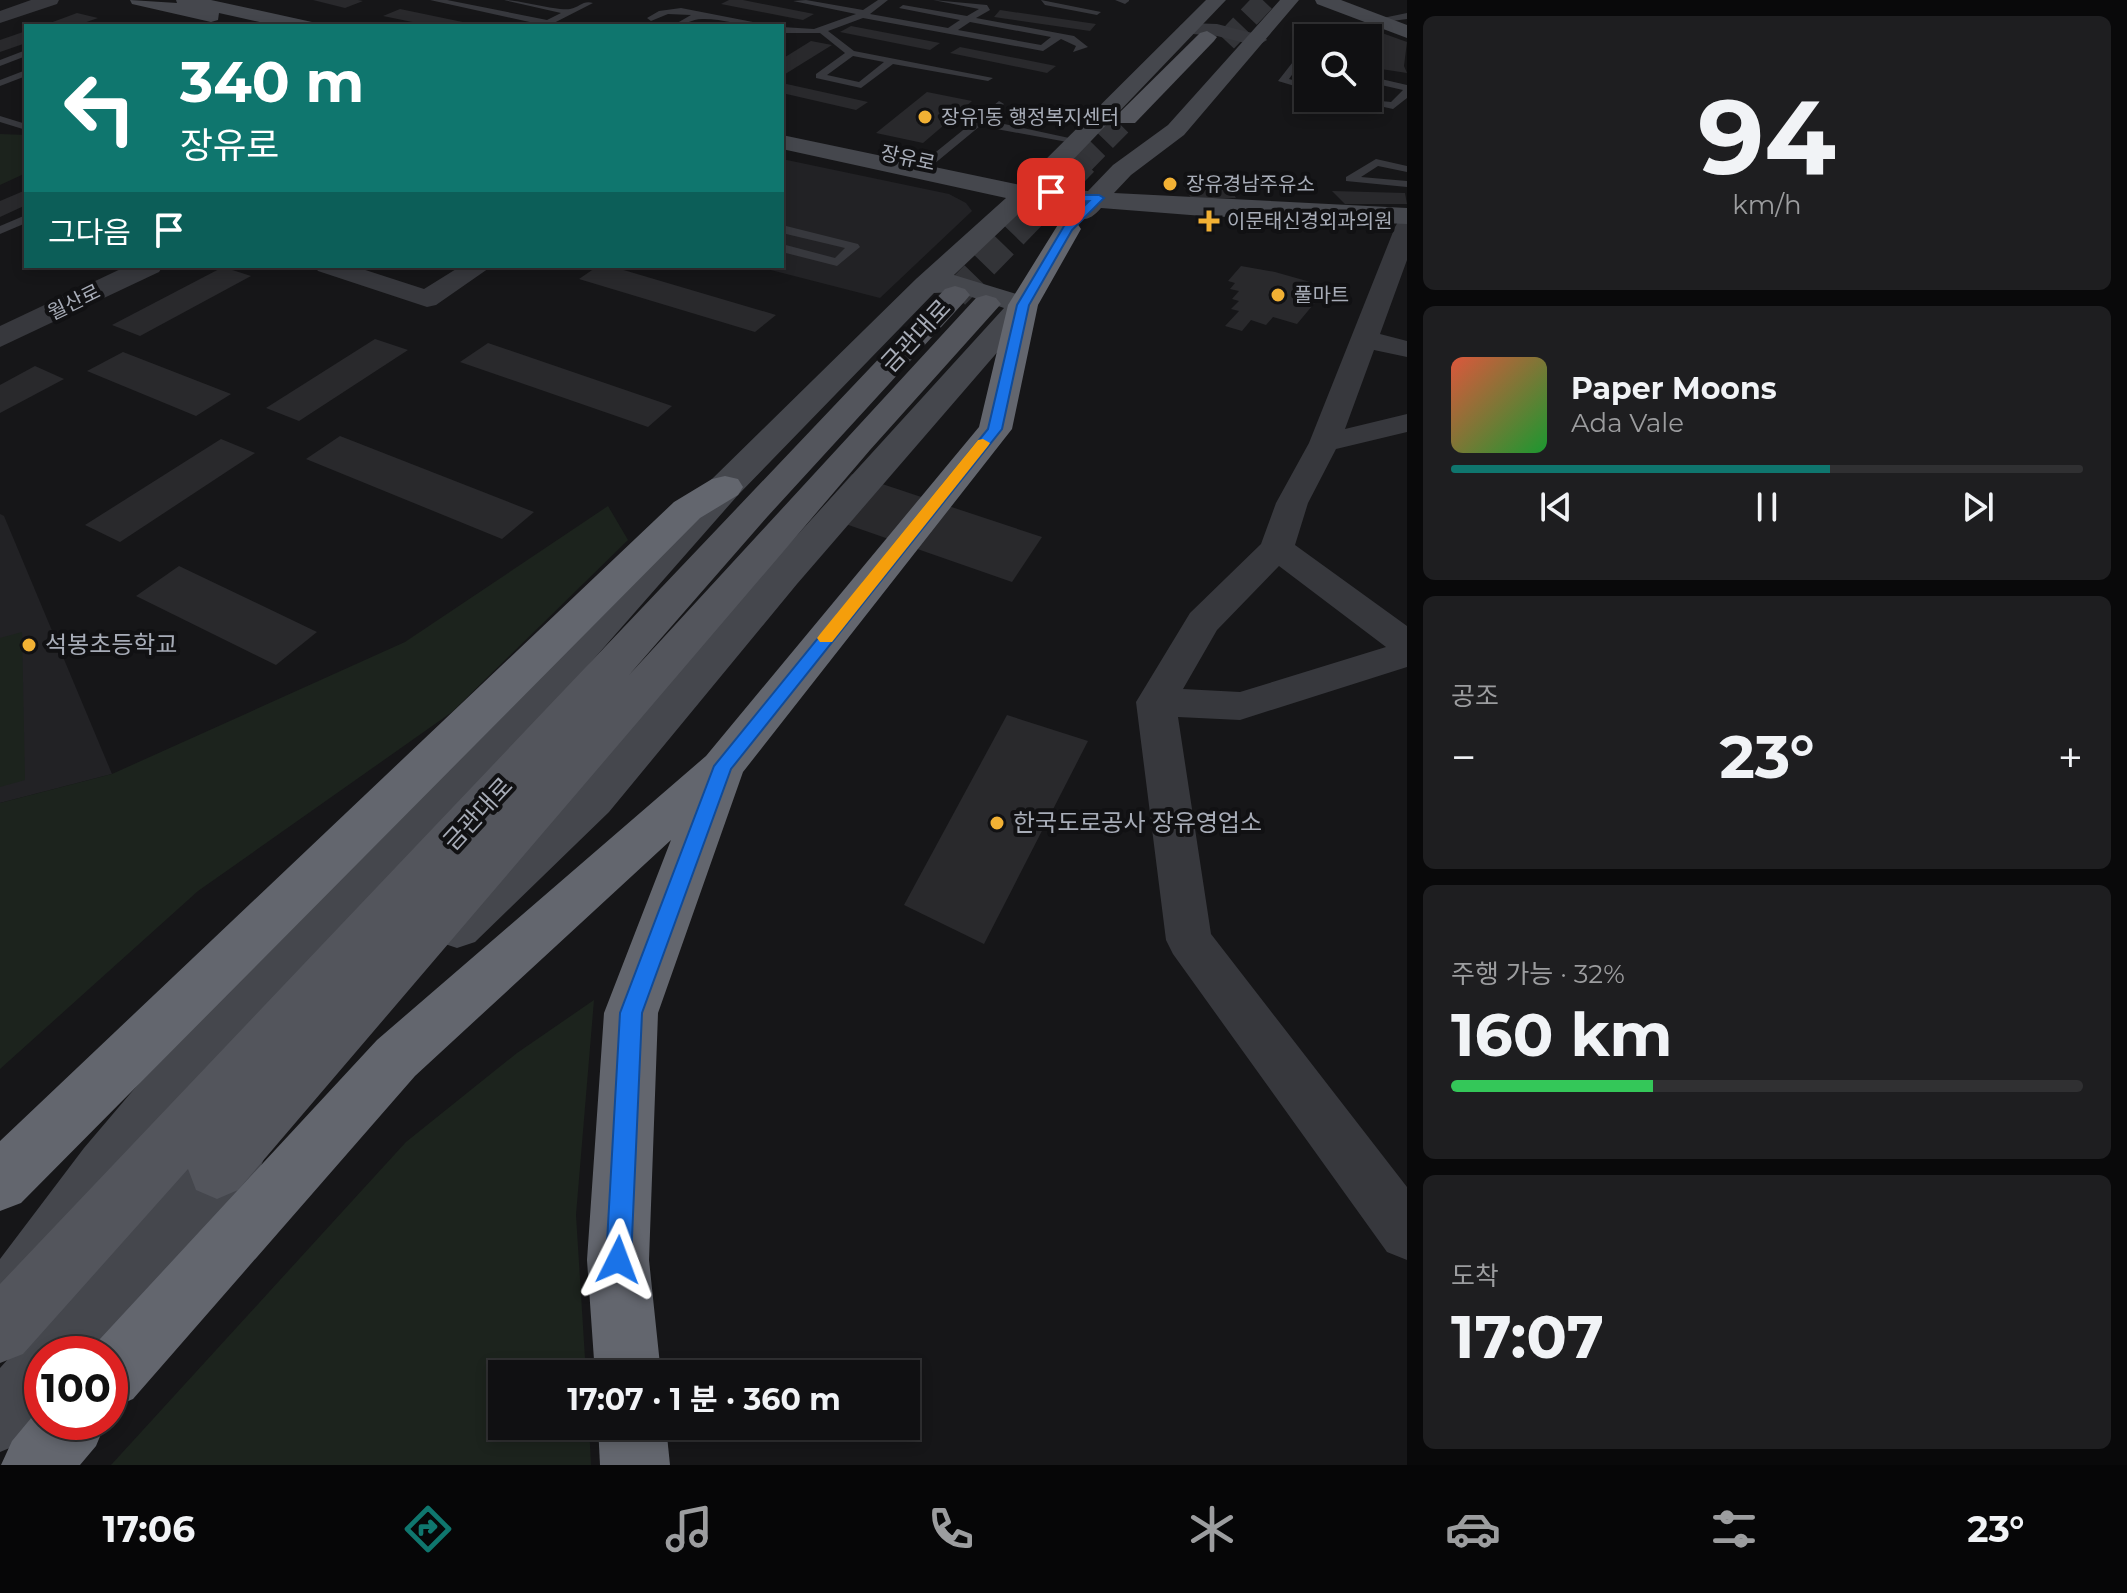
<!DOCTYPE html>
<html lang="ko">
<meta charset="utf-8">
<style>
:root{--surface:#101012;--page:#1e1e20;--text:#f1f3f6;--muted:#9c9d9f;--line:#303032;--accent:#0f766e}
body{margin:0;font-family:Montserrat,"Noto Sans KR",sans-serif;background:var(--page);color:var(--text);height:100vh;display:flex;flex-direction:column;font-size:30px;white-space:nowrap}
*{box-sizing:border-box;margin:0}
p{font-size:26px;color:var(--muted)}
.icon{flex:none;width:44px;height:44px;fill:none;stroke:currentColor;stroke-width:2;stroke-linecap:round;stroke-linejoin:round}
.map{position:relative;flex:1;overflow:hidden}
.sheet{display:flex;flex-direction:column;gap:16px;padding:16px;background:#09090a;width:720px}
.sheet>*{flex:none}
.guide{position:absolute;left:24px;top:24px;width:760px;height:244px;border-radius:0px;box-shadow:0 4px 12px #0003,0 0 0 2px var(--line);background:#0f766e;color:#fff;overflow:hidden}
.buttons{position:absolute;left:1294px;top:24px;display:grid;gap:16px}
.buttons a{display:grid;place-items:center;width:88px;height:88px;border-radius:0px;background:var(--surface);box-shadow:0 4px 12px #0003,0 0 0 2px var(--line);font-size:40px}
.speed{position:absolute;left:24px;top:1336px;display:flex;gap:16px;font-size:40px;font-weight:700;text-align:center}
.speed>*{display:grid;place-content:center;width:104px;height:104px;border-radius:50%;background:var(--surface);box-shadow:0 4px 12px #0003,0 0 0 2px var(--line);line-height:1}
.speed .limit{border:12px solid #d22;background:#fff;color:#111}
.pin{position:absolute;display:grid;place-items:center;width:68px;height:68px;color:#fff;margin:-34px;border-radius:16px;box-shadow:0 4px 12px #0006}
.me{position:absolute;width:88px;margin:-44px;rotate:3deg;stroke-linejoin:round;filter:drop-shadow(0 0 6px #0008)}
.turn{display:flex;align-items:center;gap:28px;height:168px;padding:0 24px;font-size:36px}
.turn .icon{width:104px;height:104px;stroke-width:2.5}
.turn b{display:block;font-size:56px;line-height:68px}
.then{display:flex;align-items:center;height:76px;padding:0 24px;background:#0003;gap:16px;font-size:30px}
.big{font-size:60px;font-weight:700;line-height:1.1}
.sheet .widget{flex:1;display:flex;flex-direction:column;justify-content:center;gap:12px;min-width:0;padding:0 28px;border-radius:12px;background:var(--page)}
.sheet .dial{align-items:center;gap:0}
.dial b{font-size:104px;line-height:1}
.song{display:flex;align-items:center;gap:24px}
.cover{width:96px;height:96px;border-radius:12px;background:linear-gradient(135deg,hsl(10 70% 55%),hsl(130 70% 35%))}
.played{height:8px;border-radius:4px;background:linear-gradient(90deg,var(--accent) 60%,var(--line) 60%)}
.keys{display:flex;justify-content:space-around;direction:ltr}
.heat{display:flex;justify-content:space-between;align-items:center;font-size:44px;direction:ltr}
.charge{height:12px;border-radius:6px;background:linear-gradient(90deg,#34c759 32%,var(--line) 0)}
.trip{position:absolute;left:488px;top:1360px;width:432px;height:80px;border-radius:0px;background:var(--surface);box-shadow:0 4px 12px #0003,0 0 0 2px var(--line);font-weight:700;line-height:80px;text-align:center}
.tabs{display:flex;height:128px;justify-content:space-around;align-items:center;background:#060607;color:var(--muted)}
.tabs .icon{width:56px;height:56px}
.tabs .active{color:var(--accent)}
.tabs b{font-size:36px;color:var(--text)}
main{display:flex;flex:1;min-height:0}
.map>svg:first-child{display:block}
.built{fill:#222225}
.green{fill:#1c231d}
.building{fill:#29292c}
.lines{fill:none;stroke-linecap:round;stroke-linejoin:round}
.primary-tunnel-far1{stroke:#333438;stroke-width:22;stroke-dasharray:22 11;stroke-linecap:butt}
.primary-tunnel{stroke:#333438;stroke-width:28;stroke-dasharray:28 14;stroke-linecap:butt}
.service{fill:#37383d;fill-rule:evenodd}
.minor{fill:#37383d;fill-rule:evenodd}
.tertiary{fill:#37383d;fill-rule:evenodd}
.secondary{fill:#45474d;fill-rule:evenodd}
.primary{fill:#53555c;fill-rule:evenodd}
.motorway{fill:#63666e;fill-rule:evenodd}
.route{fill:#1a73e8;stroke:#114b97;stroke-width:2}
.slow{fill:#f59e0b}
.poi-dot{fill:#f2b134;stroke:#111113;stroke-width:3}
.labels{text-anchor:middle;stroke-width:8;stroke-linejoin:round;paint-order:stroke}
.far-poi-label{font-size:20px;fill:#a8adb8;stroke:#111113;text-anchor:start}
.far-street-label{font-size:20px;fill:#a8adb8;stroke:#111113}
.street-label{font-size:24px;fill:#a8adb8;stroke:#111113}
.poi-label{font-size:24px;fill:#a8adb8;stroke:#111113;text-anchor:start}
</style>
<main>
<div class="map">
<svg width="1407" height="1465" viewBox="0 0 1407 1465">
<rect width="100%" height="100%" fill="#161618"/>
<g class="built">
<polygon points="782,159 949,194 966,203 972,211 880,298 755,266 782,266"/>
<polygon points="0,514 4,516 112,774 0,803"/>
</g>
<g class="green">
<polygon points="0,134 26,135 26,173 0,185"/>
<polygon points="608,506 628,540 452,712 198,891 0,1069 0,803 112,774 405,642"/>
<polygon points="22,632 25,780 0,787 0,638"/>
<polygon points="594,1000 576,1215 586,1374 502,1374 502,1426 589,1426 591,1465 111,1465 406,1142 517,1053"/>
</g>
<g class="building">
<polygon points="313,0 358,0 363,1 345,8"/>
<polygon points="729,0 743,0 814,14 803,20 721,4"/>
<polygon points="400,9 477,25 477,26 432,26 383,16"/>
<polygon points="1000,10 1096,24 1090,31 994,17"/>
<polygon points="77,13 98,18 75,26 42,26"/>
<polygon points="851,26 940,43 930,50 840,32"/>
<polygon points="26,31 26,43 0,52 0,40"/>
<polygon points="1382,33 1407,42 1404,66 1407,73 1368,67 1368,40 1372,34"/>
<polygon points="811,41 832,45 782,76 782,59"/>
<polygon points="960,47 1056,66 1047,73 950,53"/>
<polygon points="782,83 868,102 856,110 782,93"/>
<polygon points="927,92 972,101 923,143 876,133"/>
<polygon points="1184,187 1229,187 1236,198 1191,198"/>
<polygon points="26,190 26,205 0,217 0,201"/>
<polygon points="1332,191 1405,193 1407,204 1345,204"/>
<polygon points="598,266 610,266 776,315 755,332 579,279"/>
<polygon points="1241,266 1275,272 1328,287 1297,324 1273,317 1266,325 1251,320 1242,331 1225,326 1239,311 1231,309 1239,301 1232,299 1239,291 1230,289 1235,283 1228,281"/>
<polygon points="223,267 251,276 140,336 112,325"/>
<polygon points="375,339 408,350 299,421 266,408"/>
<polygon points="488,343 672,406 648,427 460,362"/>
<polygon points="123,352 231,394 196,416 87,371"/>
<polygon points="35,366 64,379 0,413 0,385"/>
<polygon points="340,436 534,512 502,539 306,459"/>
<polygon points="221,439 255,453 120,542 85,525"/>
<polygon points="852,474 1042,537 1012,582 817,514"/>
<polygon points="179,566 317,632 276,665 136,596"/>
<polygon points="1007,715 1088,741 984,944 904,905"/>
</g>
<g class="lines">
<g class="primary-tunnel-far1">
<polyline points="1226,41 1265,0"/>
<polyline points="1082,164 1127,118"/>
</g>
<polyline class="primary-tunnel" points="955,295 1084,162"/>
<g class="service">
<path d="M430 0H447L547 20 561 13 504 0C522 0 556 11 570 9 580 7 583 0 593 3L548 26Z"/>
<path d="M806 0 863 10 878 0H888L870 14 948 28 960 20 899 8 903 5 967 16 979 9 933 0 987 5 990 10 976 18 1074 36 1088 47 1073 52 1076 46 1061 39 1043 51 863 18 828 31 854 51 993 78 988 81 893 64 861 88 816 78V74L845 53 820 33H782V27L814 29 856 14 793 1ZM970 22 1051 37 1041 45 958 30ZM853 56 884 62 859 82 827 75Z"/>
<polygon points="1041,0 1101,12 1097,15 1045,5"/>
<polygon points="1115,0 1129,0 1129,1 1125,4"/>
<path d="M681 8 758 23 763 26C742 26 723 19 704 19 693 18 684 26 672 26L691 15 668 14 651 21 647 18 659 11Z"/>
<polygon points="1407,13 1407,19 1377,23 1373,20"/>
<polygon points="111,23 120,24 122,26 106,26"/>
<polygon points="26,50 26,56 0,66 0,60"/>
<polygon points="1296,58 1308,61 1308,67 1299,65 1289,79 1308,84 1308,90 1278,81"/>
<polygon points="26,70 26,76 0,86 0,80"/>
<polygon points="1368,76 1407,85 1407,98 1393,109 1352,100 1351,98 1391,102 1403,90 1368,82"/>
<polygon points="999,101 1004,104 986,120 1083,141 1078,144 980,126 934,164 926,164 926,160"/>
<polygon points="0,116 26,124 26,130 0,122"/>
<polygon points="1376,159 1407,166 1407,172 1378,166 1361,177 1407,181 1407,187 1346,181 1346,177"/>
<polygon points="26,215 26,223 0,234 0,226"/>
<polygon points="782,225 858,244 860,247 837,266 782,252 782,244 835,258 845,248 782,233"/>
</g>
<g class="minor">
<path d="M1407 220V260L1380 334 1407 341V357L1374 350 1345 429 1407 414V432L1336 449 1308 503 1295 545 1407 626V667L1240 720 1178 717 1211 934 1407 1187V1260L1387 1252 1173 954 1166 940 1136 702 1190 613 1261 544 1276 503 1309 443 1395 227 1398 222ZM1279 566 1386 647 1240 692 1183 689 1217 630Z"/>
<polygon points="314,266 353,266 424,289 461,266 492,266 436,305 427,307 318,271"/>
</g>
<g class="tertiary">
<polygon points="31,0 59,0 57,4 0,23 0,11"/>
<polygon points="1188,23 1217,24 1264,36 1267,40 1257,46 1217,36 1181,33 1178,29 1181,25"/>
<polygon points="127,266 163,266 159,272 0,347 0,326"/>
</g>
<g class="secondary">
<polygon points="130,0 177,3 176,0 211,0 312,22 315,26 278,26 219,13 218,20 211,22 132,4"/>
<path d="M1206 0H1226L1046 188 1088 191 1113 165 1168 125 1280 0H1299L1184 135 1131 175 1114 193 1407 208V224L1203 216 1101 208C1092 218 1087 221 1074 218L1070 212 1074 206 1031 202 954 275 1033 299 1038 305 1033 311 797 584 609 812 475 942 457 948 439 942 432 927 439 912 577 786 769 566 1004 308 957 292 934 293 738 495 497 769 224 1064 126 1188 23 1334 0 1343V1259L84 1148 186 1028 465 745 712 479 916 279 1006 198 782 149V135L1020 185Z"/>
<polygon points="1315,0 1341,0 1407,25 1407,38 1317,4"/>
<polygon points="240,1118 261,1126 269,1146 261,1166 99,1354 42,1354 42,1421 24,1442 0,1452 0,1368 19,1347 28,1343 33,1331 219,1126"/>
</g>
<g class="primary">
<polygon points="1207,31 1217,37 1214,41 1135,123 1119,123 1116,118 1119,113 1200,33"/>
<polygon points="955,286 965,289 970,295 965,301 768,516 629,675 976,298 986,295 996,298 1001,304 870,450 238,1190 217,1199 196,1190 188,1169 23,1354 0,1363 0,1284 945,289"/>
</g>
<g class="motorway">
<polygon points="1068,221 1077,223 1081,229 1038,305 1012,429 743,772 658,1013 649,1260 661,1374 595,1374 587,1260 604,1013 671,840 415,1076 133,1399 110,1409 110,1354 87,1353 377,1040 706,756 979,427 1008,305 1059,223"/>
<polygon points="725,476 738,479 743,487 738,495 700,518 21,1203 0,1211 0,1141 674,502 712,479"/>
<polygon points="42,1405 42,1422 106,1422 96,1446 80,1465 1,1465 12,1441"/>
<polygon points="598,1426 666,1426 670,1465 600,1465"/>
</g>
</g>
<polygon class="route" points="1051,189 1069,195 1099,195 1104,198 1072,230 1029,305 1002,429 731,769 642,1013 631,1260 627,1269 618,1272 609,1269 606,1260 620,1013 714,766 988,429 1017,305 1064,226 1089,201 1067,202 1047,194 1047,190"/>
<polygon class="slow" points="983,439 990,443 988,446 832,642 820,642 817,638 820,634 978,440"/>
<g class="poi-dot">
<circle cx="925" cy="117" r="8"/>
<circle cx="1170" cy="184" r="8"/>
<path d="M1205 209h8v8h8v8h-8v8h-8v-8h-8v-8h8z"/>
<circle cx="1278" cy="295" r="8"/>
<circle cx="29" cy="645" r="8"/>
<circle cx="997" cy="823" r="8"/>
</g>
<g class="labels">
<g class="far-poi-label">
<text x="941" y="124">장유1동 행정복지센터</text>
<text x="1186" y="191">장유경남주유소</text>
<text x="1227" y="228">이문태신경외과의원</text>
<text x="1294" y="302">풀마트</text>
</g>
<g class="far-street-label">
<text transform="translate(908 158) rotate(12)" y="7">장유로</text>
<text transform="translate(74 302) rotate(-26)" y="7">월산로</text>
</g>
<g class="street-label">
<text transform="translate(916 336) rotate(-47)" y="8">금관대로</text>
<text transform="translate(478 814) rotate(-47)" y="8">금관대로</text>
</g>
<g class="poi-label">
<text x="45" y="653">석봉초등학교</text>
<text x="1013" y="831">한국도로공사 장유영업소</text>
</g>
</g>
</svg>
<div class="buttons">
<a><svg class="icon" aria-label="search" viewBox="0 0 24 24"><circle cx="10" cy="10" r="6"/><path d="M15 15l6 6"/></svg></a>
</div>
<div class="speed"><div class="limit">100</div></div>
<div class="pin" style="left:1051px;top:192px;background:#d93025"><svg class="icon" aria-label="arrive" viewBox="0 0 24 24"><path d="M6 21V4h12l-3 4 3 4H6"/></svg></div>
<svg class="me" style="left:618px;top:1260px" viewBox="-20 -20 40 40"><path d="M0-17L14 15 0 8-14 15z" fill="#1a73e8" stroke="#fff" stroke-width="4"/></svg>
<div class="trip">17:07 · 1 분 · 360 m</div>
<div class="guide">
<div class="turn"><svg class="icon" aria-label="left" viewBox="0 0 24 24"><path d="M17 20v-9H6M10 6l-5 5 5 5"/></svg><div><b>340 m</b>장유로</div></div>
<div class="then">그다음<svg class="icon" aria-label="arrive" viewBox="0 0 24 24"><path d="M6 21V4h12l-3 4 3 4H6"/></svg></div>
</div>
</div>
<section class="sheet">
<div class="widget dial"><b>94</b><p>km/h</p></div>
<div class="widget">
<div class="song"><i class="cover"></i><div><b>Paper Moons</b><p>Ada Vale</p></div></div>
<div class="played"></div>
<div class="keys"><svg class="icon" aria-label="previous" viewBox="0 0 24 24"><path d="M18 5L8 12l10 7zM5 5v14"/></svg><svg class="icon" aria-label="pause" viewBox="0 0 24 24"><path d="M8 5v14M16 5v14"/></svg><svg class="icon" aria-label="next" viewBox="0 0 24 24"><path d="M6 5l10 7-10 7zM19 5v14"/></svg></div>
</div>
<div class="widget"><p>공조</p>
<div class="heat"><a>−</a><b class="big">23°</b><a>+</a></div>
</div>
<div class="widget"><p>주행 가능 · 32%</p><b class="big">160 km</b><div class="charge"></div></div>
<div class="widget"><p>도착</p><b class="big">17:07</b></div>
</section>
</main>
<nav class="tabs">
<b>17:06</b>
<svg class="icon active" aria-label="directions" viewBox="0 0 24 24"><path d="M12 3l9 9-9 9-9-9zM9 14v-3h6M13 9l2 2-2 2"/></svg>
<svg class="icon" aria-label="music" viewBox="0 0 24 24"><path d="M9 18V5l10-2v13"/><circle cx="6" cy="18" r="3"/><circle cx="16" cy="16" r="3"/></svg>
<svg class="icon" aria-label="phone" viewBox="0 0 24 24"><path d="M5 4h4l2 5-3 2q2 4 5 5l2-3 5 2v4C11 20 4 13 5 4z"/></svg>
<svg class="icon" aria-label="climate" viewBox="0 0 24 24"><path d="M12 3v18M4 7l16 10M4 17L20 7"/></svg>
<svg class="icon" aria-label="car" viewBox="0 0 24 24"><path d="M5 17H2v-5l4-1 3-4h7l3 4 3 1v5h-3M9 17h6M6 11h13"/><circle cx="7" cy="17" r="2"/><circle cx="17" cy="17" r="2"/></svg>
<svg class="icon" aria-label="filters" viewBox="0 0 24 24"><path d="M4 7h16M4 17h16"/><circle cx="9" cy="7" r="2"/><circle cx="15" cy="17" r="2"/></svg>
<b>23°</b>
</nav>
